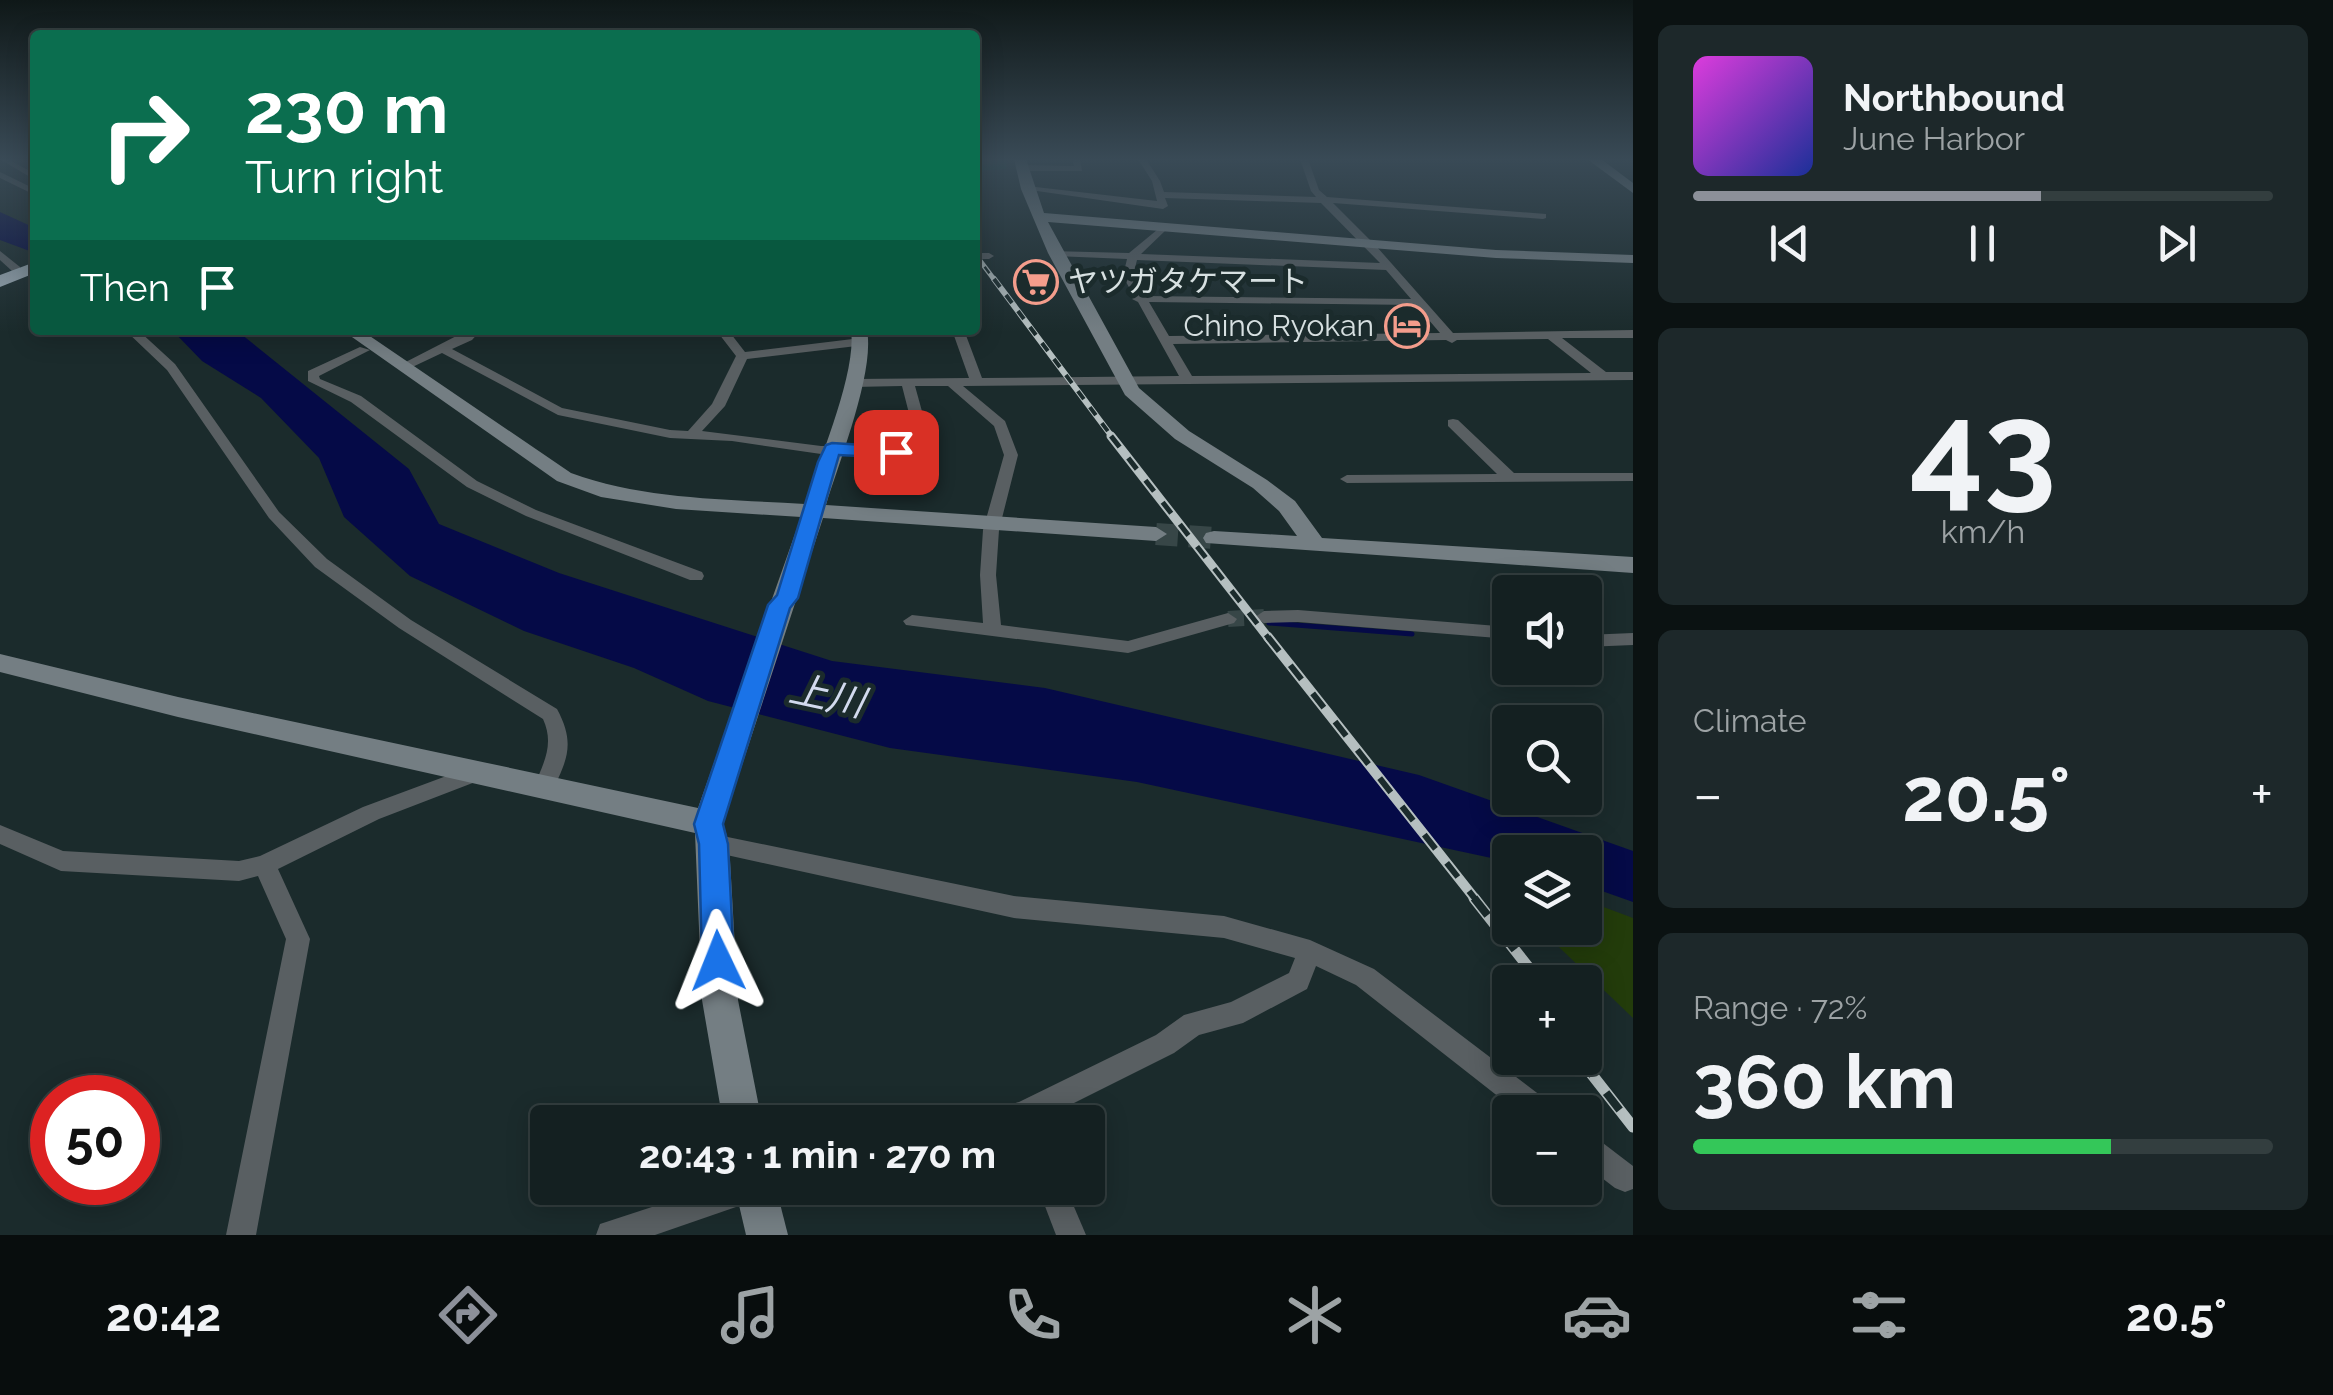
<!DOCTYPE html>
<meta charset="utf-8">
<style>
:root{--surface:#142021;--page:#1d282a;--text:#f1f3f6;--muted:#9da3a5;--line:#333e3f;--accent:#8c9099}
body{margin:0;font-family:Raleway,"Noto Sans JP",sans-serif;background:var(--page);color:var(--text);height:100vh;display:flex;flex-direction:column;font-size:38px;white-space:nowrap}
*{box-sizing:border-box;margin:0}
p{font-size:32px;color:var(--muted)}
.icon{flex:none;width:55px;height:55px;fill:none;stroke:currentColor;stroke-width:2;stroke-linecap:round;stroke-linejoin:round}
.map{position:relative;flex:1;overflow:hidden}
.details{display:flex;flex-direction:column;gap:25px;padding:25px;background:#0b1212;width:700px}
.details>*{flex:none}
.banner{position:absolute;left:30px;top:30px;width:950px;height:305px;border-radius:10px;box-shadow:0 5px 25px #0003,0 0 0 2px var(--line);background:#0b6e4f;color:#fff;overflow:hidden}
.controls{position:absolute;left:1492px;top:575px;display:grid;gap:20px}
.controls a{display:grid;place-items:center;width:110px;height:110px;border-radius:10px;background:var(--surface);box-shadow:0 5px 25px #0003,0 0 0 2px var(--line);font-size:50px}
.speed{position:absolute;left:30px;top:1075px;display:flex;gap:20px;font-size:50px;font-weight:700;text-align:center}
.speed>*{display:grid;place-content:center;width:130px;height:130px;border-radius:50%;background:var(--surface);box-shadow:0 5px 25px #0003,0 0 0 2px var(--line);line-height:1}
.speed .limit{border:15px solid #d22;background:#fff;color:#111}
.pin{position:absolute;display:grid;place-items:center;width:85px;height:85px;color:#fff;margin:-42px;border-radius:20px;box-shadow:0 5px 15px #0006}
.me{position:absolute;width:110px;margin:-55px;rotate:358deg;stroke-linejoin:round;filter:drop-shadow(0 0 8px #0008)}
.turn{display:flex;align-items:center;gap:35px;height:210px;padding:0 50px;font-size:45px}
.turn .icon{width:130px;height:130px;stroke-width:2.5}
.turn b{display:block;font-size:70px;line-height:85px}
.then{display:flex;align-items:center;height:95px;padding:0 50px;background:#0003;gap:20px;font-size:38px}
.big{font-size:75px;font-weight:700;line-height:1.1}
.details .tile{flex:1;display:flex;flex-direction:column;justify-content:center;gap:15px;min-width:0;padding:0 35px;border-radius:15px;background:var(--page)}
.details .dial{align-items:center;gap:0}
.dial b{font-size:130px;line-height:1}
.song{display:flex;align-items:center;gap:30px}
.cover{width:120px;height:120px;border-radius:15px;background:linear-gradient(135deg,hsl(300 70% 55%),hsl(230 70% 35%))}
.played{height:10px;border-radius:5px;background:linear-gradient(90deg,var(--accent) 60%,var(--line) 60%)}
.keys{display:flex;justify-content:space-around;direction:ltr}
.heat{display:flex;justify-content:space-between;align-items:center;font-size:55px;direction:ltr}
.charge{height:15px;border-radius:8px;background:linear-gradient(90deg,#34c759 72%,var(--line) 0)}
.trip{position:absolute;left:530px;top:1105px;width:575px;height:100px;border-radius:10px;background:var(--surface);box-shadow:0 5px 25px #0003,0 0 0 2px var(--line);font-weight:700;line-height:100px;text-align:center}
.tabs{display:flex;height:160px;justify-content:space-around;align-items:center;background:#080d0d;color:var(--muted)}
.tabs .icon{width:70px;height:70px}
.tabs .on{color:var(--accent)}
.tabs b{font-size:45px;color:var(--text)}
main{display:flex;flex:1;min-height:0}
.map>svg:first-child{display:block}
.green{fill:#233c0b}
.water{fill:#050a47}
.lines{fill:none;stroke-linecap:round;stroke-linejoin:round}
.stream{stroke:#050a47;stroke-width:5}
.street-tunnel{stroke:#374647;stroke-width:16;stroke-dasharray:16 8;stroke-linecap:butt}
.secondary-tunnel{stroke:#374647;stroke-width:22;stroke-dasharray:22 11;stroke-linecap:butt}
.street{fill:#595f62;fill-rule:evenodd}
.secondary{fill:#747e83;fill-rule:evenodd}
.highway{fill:#9cabb4;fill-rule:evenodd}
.rail-far4-casing{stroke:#b5bfc0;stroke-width:5}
.rail-far3-casing{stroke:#b5bfc0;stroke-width:6}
.rail-far2-casing{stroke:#b5bfc0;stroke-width:9}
.rail-far1-casing{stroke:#b5bfc0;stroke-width:10}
.rail-casing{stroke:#b5bfc0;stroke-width:11}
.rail-far4{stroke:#1b2b2c;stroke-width:2.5;stroke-dasharray:8;stroke-linecap:butt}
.rail-far3{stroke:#1b2b2c;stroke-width:4;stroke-dasharray:10;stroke-linecap:butt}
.rail-far2{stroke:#1b2b2c;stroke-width:5;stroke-dasharray:14;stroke-linecap:butt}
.rail-far1{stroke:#1b2b2c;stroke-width:6;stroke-dasharray:18;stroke-linecap:butt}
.rail{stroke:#1b2b2c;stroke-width:8;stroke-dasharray:22;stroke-linecap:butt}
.shaded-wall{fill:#014231}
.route{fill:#1a73e8;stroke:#114b97;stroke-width:2.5}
.labels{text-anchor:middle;stroke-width:10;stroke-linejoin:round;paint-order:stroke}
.far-poi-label{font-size:30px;fill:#d7e0e1;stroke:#1b2b2c;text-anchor:start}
.water-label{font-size:38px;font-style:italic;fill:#d2daee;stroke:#1b2b2c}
</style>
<main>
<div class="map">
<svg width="1633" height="1235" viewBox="0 0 1633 1235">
<rect width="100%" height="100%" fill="#1b2b2c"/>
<polygon class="green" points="1585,900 1633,918 1633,1018 1539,928 1585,928"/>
<g class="water">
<polygon points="0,212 35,228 35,253 0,240"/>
<polygon points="172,330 236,330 409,469 439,524 559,573 832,661 1045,688 1419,775 1633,851 1633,902 1585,885 1585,852 1510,852 1510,862 1137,782 890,748 708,701 634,668 524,631 410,576 344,517 319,458 261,398 202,361"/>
</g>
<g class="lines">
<polyline class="stream" points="1269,623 1412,634"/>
<polyline class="street-tunnel" points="1228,619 1264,617"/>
<polyline class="secondary-tunnel" points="1156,534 1214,538"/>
<g class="street">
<polygon points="0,159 8,159 35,174 35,180"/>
<polygon points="1072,159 1080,159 1082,171 1023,171 1019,168 1023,165 1074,166"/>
<path d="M1138 159H1146L1160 181 1164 192 1316 197 1311 191 1300 159H1308L1319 190 1327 197 1546 214V218L1543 219 1333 203 1377 247 1453 333 1633 330V338H1562L1606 372H1633V380L963 386 1005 421 1018 455 999 530 996 575 1001 625 1128 641 1228 613 1237 619 1234 623 1128 653 906 625 903 621 912 615 983 623 980 575 983 530 1004 455 994 426 948 386H915L928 433 912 454H821L732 441 670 438 558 415 442 353 406 370 396 367 468 330H481L472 340 452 349 562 408 670 430 688 431 712 404 736 356 716 330H728L745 352 861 338 867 342 865 345 747 359 725 406 702 431 821 446 903 447 914 433 902 386 853 387 847 383 853 379 969 378 952 330H964L982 378 1179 376 1138 302 1132 299 1134 297 1123 276 1127 259 1055 256 1050 253 1051 251 1129 253 1163 225 1168 228 1166 230 1141 254 1380 263 1321 203 1165 198 1168 206 1163 209 1023 189 1027 186 1157 201 1152 181ZM1137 260 1386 270 1411 299 1145 296 1133 276ZM1149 302 1416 305 1440 333 1169 336ZM1548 339 1591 373 1192 376 1173 344 1446 340 1452 343 1457 340Z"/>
<polygon points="0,172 35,189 35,195 0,178"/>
<polygon points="0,251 20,267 20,271 12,271 0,260"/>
<polygon points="975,253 989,253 994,256 989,259 975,259"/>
<path d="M125 330H138L175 364 279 512 327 559 411 620 557 709C576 744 567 761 550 795L543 798 536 795 533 789C543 764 555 745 543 719L399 628 315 567 269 518 167 370Z"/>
<polygon points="360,347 370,350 319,376 320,379 361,396 477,481 536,510 702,572 704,576 702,580 690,580 526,516 467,487 351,402 308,381 308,371"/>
<polygon points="1453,419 1458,420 1514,473 1633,473 1633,481 1347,483 1340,479 1347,475 1497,474 1448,426 1448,420"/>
<polygon points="1298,610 1510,627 1510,639 1298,622 1264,623 1255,617 1264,611"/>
<polygon points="1633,633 1633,645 1585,647 1585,635"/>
<polygon points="476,765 483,767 486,773 483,779 379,819 278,869 310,939 256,1235 226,1235 286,939 258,876 239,881 61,871 0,844 0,825 63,851 239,861 260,856 363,807"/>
<polygon points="713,834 1014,896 1224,916 1310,940 1374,969 1549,1102 1553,1112 1518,1112 1356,985 1316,966 1307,989 1243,1023 1199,1035 1174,1053 1036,1122 980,1122 984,1112 1019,1102 1156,1035 1184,1015 1231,1002 1289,973 1295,958 1224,938 1014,918 713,852 705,850 702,843 705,836"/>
<polygon points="1585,1133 1595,1137 1633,1166 1633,1189 1625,1192 1615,1188 1585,1165"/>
<polygon points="710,1188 766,1188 762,1198 655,1235 596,1235 600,1224"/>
<polygon points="1038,1188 1066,1188 1086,1235 1056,1235"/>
</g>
<g class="secondary">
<polygon points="1014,159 1026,159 1044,213 1496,250 1633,255 1633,263 1496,258 1048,222 1139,388 1189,431 1267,480 1295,501 1322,538 1633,557 1633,573 1206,543 1203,538 1206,533 1214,531 1297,536 1279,511 1253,488 1175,439 1125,395 1048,253 1021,189"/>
<polygon points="1587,159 1601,159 1633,183 1633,193"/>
<path d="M342 330H361L571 473C645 500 727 499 805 504 819 461 857 372 851 330H867C875 372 839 462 826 505L1156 527 1167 534 1156 541 823 518 723 823 729 843 738 1000 762 1122H723L702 1000 695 833 178 717 0 672V654L178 697 698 808 801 517 676 509 601 497 557 481Z"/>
<polygon points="735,1188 776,1188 788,1235 746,1235"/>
</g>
<polygon class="highway" points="35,262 35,273 0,287 0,275"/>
<g class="rail-far4-casing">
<polyline id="rail-far4" points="975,254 996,282"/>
</g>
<g class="rail-far3-casing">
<polyline id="rail-far3" points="994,279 1113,438"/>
</g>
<g class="rail-far2-casing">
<polyline id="rail-far2" points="1111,436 1270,640"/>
</g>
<g class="rail-far1-casing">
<polyline id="rail-far1" points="1268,637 1476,900"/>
</g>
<g class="rail-casing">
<g id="rail">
<polyline points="1474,898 1540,982"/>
<polyline points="1579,1058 1633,1127"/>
</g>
</g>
<use href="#rail-far4" class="rail-far4"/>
<use href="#rail-far3" class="rail-far3"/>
<use href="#rail-far2" class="rail-far2"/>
<use href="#rail-far1" class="rail-far1"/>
<use href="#rail" class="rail"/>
</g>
<polygon class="shaded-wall" points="975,159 1007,159 1006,169 975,171"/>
<linearGradient id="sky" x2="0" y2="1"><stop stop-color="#0f1818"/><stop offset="0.48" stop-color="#394a56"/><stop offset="1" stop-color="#394a56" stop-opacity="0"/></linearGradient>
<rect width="1633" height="332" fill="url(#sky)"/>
<polygon class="route" points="832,443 896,447 905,452 896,458 839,455 798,598 790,608 723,824 728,844 734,961 729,971 718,976 707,971 702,961 699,844 694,824 768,605 777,595 818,462 826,445"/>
<defs>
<g id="supermarket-ring" transform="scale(2.25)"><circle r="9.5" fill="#1b2b2c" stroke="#f49d8c" stroke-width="1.5"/><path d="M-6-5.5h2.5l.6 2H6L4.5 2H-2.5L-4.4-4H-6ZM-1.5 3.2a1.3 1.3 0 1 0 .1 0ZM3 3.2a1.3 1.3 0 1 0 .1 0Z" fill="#f49d8c"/></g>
<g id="hotel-ring" transform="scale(2.25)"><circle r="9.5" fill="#1b2b2c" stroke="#f49d8c" stroke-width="1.5"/><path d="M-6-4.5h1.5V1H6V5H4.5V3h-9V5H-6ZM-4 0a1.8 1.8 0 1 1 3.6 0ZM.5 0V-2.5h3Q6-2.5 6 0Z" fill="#f49d8c"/></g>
</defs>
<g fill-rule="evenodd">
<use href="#supermarket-ring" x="1036" y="282"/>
<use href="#hotel-ring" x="1407" y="326"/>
</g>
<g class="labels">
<g class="far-poi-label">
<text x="1068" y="292">ヤツガタケマート</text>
<text x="1374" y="336" text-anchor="end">Chino Ryokan</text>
</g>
<g class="water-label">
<text transform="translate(827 696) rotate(12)" y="13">上川</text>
</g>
</g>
</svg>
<div class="controls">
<a><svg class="icon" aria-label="sound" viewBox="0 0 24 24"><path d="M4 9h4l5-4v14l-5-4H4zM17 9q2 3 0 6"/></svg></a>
<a><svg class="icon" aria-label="search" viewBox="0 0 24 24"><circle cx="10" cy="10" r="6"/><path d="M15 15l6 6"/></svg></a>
<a><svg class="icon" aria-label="layers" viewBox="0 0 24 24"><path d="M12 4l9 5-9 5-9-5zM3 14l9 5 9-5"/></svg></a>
<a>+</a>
<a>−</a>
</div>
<div class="speed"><div class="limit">50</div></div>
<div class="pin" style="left:896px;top:452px;background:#d93025"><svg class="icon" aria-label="arrive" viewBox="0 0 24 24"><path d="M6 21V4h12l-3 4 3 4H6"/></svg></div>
<svg class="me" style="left:718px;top:961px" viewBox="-20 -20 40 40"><path d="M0-17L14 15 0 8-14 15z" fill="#1a73e8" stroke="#fff" stroke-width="4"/></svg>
<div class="trip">20:43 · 1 min · 270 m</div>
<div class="banner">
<div class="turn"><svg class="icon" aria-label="right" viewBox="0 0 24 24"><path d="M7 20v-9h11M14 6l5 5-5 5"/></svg><div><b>230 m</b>Turn right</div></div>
<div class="then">Then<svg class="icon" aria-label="arrive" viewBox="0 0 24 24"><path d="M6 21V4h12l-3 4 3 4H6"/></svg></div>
</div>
</div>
<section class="details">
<div class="tile">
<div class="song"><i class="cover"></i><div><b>Northbound</b><p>June Harbor</p></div></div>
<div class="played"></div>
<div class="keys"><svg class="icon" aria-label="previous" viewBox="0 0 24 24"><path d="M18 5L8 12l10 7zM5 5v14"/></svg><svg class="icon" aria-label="pause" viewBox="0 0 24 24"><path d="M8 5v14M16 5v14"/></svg><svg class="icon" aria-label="next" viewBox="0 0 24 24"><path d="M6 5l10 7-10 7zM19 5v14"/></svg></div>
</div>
<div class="tile dial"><b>43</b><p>km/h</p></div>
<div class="tile"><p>Climate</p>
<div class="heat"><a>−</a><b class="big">20.5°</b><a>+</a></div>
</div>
<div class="tile"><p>Range · 72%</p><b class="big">360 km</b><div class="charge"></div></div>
</section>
</main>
<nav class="tabs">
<b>20:42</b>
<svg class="icon on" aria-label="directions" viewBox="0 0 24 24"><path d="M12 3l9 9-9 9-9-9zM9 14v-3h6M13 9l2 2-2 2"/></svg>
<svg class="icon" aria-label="music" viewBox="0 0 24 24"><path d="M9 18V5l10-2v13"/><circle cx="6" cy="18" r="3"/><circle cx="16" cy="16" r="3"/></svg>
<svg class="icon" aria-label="phone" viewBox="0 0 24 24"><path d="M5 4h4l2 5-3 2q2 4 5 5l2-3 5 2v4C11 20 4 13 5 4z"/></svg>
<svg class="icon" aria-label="climate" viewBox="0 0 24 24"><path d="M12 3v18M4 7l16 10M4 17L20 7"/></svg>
<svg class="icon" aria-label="car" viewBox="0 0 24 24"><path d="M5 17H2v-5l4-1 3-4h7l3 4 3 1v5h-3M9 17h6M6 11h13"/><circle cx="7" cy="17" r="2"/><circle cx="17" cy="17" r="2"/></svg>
<svg class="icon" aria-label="filters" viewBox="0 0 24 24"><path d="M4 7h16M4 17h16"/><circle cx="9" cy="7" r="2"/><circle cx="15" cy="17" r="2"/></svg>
<b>20.5°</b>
</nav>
